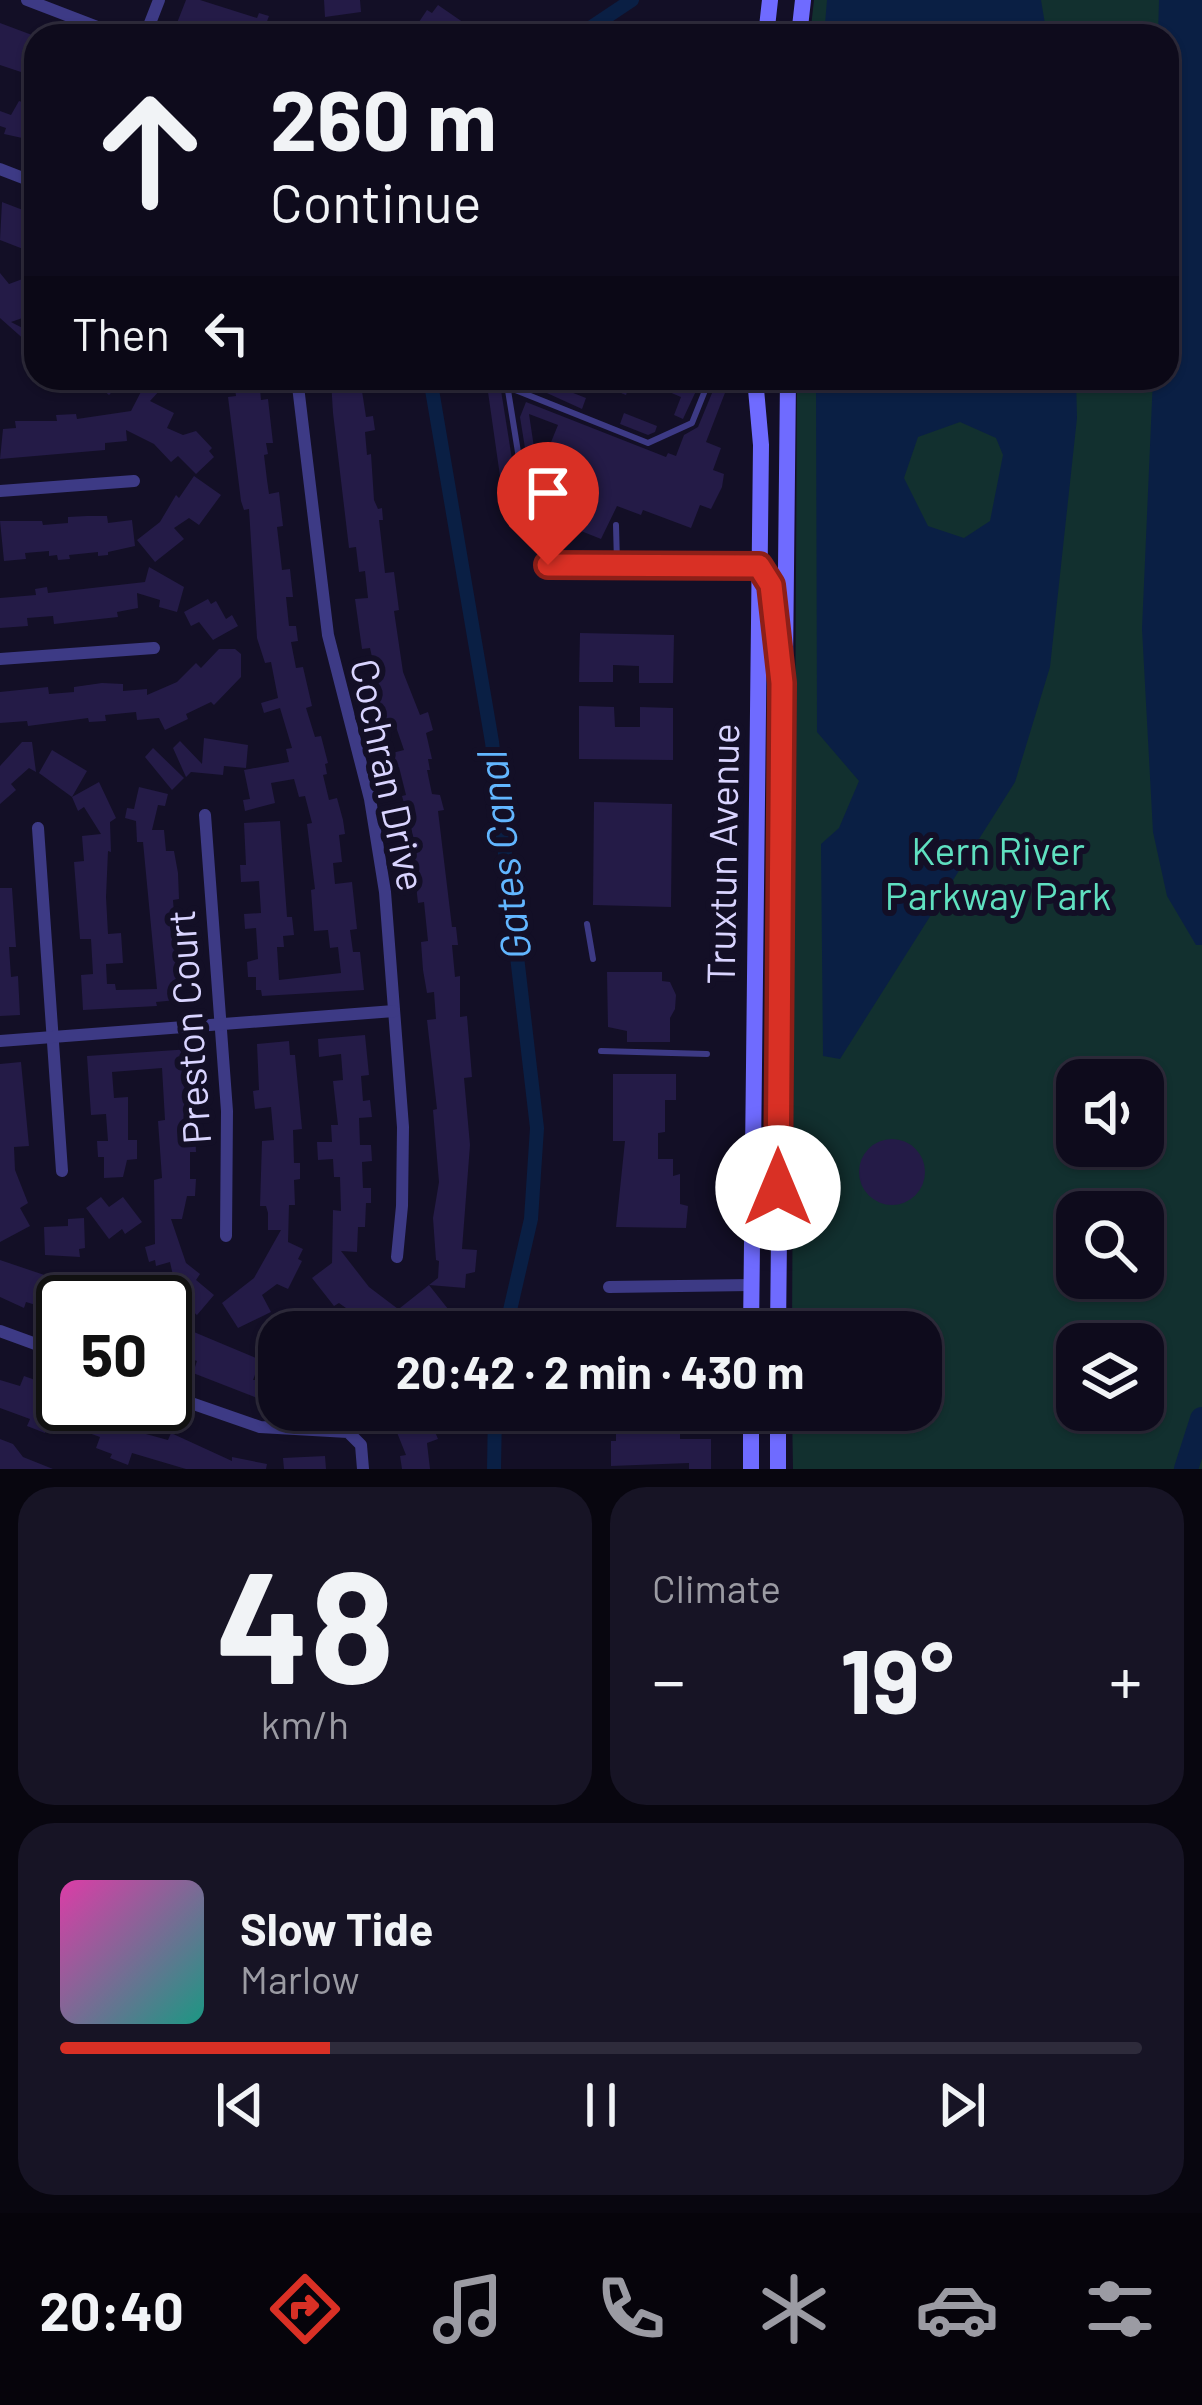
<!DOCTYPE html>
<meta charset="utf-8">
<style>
:root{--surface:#0e0b1c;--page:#171425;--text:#f1f3f6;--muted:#9b9ba3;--line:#2e2b3b;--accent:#d93025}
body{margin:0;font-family:Barlow,sans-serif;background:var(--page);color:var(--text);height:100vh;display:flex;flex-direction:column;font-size:45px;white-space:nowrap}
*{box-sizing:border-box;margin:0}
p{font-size:39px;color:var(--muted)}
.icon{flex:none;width:66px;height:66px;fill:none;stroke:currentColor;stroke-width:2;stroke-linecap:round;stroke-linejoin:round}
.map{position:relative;height:1469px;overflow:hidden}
.sheet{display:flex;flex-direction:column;gap:18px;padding:18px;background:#08060f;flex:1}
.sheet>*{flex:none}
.hud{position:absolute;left:24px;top:24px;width:1155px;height:366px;border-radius:36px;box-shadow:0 3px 9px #0004,0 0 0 3px var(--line);background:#0e0b1c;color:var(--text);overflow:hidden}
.tools{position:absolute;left:1056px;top:1059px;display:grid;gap:24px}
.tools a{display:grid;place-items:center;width:108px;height:108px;border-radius:24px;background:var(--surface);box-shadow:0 3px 9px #0004,0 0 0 3px var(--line);font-size:60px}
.speed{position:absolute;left:36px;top:1275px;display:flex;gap:24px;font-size:60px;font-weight:700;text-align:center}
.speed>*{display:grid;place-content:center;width:156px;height:156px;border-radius:50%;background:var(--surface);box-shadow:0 3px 9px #0004,0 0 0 3px var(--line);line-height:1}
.speed .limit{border:6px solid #111;border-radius:18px;background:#fff;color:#111}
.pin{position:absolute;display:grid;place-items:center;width:102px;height:102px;color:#fff;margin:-123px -51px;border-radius:50% 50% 50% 0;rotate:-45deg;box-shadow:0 0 12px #0007}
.pin .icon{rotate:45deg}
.me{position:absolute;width:132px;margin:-66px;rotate:0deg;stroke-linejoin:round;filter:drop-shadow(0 0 9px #0008)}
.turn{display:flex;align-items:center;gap:42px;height:252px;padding:0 48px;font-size:54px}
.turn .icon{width:156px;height:156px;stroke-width:2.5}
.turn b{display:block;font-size:84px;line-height:102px}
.then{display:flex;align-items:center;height:114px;padding:0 48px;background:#0003;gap:24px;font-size:45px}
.big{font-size:90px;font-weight:700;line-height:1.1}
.sheet .widget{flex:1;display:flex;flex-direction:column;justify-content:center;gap:18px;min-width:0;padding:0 42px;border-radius:36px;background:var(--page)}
.sheet .dial{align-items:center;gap:0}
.dial b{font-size:156px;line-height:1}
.song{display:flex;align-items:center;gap:36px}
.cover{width:144px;height:144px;border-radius:18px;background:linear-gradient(135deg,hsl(320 70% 55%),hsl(170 70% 35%))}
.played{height:12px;border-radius:6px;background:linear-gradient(90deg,var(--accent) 25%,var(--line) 25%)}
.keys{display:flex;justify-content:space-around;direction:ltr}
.heat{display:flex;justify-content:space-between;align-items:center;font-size:66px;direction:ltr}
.sheet .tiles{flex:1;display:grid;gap:18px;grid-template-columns:1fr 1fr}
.widget:last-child{grid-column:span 2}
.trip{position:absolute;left:258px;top:1311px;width:684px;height:120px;border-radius:36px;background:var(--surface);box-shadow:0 3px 9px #0004,0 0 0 3px var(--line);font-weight:700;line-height:120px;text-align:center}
.tab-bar{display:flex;height:192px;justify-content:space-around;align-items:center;background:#06040b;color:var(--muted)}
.tab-bar .icon{width:84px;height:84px}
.tab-bar .selected{color:var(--accent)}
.tab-bar b{font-size:54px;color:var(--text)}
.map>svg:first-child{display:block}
.green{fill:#12302f;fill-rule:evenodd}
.water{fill:#0a1f44;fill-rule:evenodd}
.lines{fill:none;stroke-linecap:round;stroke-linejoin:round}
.canal{stroke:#0a1f44;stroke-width:14}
.river{stroke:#0a1f44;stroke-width:24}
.building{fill:#241b47;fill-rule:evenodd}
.service{stroke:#3d3a85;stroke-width:6}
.minor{stroke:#3d3a85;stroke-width:12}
.secondary{stroke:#6f6bff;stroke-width:16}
.route-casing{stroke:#8d1f18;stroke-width:30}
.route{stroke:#d93025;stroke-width:21}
.labels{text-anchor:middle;stroke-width:12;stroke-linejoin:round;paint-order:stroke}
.street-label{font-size:39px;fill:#d9d4ff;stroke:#130f26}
.park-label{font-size:39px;fill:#5fe0c0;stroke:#130f26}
.water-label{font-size:42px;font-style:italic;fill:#62b6ff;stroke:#130f26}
</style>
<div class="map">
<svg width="1202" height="1469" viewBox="0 0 1202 1469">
<rect width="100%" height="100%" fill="#130f26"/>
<path class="green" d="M814 0H1202V1469H793L792 1410H921V1332H792L797 378H1167V36H810ZM1077 1080H1143V1146H1077ZM1077 1212H1143V1278H1077ZM1077 1344H1143V1410H1077Z"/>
<g class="water">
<polygon points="827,0 1041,0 1047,36 824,36"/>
<polygon points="1159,0 1202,0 1202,945 1196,945 1167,896 1153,832 1142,629 1153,378 1167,378 1167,36 1158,36"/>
<path d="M816 378H1076L1077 418 1050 667 1015 782 840 1059 823 1056 821 844 839 828 859 781 817 732ZM960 422 996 438 1003 455 990 521 964 538 928 526 904 478 918 437Z"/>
</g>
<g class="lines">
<g class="canal">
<polyline points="578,36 632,0"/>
<polyline points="430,378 492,742 537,1128 531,1219 505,1332"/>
<polyline points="494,1469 495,1410"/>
</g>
<polyline class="river" points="1186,1469 1202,1419"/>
</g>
<g class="building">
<polygon points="186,0 200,0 257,18 259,13 269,16 266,24 296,36 212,36 177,23"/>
<polygon points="324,0 360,0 361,12 325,17"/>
<polygon points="438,5 467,25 459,36 440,36 419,22 427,10 432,13"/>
<polygon points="0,23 32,35 26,49 36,52 36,77 0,65"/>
<polygon points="19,101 35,106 36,141 4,134 6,128 0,126 0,111 11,115"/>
<polygon points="2,202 36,215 31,228 36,230 36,254 0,240"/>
<polygon points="0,273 9,284 28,277 34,314 11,322 36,335 36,350 0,318"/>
<polygon points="89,378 125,378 109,395"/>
<polygon points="138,378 171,378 150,401 174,413 167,428 183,435 196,431 212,448 209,451 214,457 196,474 178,456 171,462 154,444 126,430 127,441 105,443 105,450 0,459 3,429 16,428 15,421 57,421 56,415 76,414 77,419 131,411 145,384"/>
<polygon points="259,378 261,400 268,399 273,443 266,443 268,454 264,455 267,480 269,494 279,492 283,526 277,527 281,561 282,570 290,569 293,597 286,597 289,626 296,626 298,641 291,642 296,668 303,667 312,706 306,708 315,737 321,736 328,763 325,764 327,774 323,775 329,800 337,798 343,820 345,834 339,835 342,862 333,863 335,884 352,882 357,929 350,930 353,952 360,952 364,990 262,996 261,990 256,990 256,977 248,977 247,962 258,959 256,928 245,929 244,914 261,913 259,881 241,882 240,865 246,865 244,823 280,821 287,917 292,917 294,935 283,936 284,947 277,947 279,980 341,973 338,947 330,948 328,930 314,931 311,890 315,889 307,824 312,823 305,796 299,797 294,779 271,783 275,803 245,811 243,800 250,799 244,770 289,762 286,749 292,748 280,708 264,713 261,703 278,698 271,662 265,663 257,638 249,509 244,510 241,501 228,397 236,396 234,381"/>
<polygon points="335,378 360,378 366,417 373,416 375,430 365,432 367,455 371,454 374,500 378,509 382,508 383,520 379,520 385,573 394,572 399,610 394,611 403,672 420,715 428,712 433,730 426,733 432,759 428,759 430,770 427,770 432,794 440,795 444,810 438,811 452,927 456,927 458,945 452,945 455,977 460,976 460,1017 467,1016 472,1077 464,1078 470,1145 462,1249 477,1250 475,1272 466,1274 465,1288 429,1285 438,1278 439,1261 436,1260 433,1218 439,1182 433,1110 437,1109 427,1020 436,1019 434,992 427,993 423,970 421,942 428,941 424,902 418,903 414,867 416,847 402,796 406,795 399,767 396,768 392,753 404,750 394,721 385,724 373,686 378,684 370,648 362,649 355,599 368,598 365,571 359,572 356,547 349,548 333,413 331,380"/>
<polygon points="486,378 499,378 520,509 505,511"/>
<polygon points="514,378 535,378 586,398 582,409"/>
<polygon points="584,378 632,378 626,395"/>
<polygon points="636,378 702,378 683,419 674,415 681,397"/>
<path d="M717 381 728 385 706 442 721 448 713 470 724 474 722 487 711 509 700 505 691 528 643 510 641 515 617 506 601 539 556 521 566 496 558 493 561 486 529 473 520 417 526 402 666 457 668 453 676 456 684 435 698 427ZM529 414 558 425 538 474Z"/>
<polygon points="624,413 657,426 655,432 648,435 620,424"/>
<polygon points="194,476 221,495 199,525 189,518 174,528 184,539 155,562 137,540 160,522 176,495 179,498"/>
<polygon points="87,516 107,516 108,523 132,520 135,546 108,552 108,555 98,556 98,552 69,555 70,559 58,560 57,555 49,556 49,551 25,553 26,559 4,561 0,521 42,521 43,525 68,523 68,517"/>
<polygon points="149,567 184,587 177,612 159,607 160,600 137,593 138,608 117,612 118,617 54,624 53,616 27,618 28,626 0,628 0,598 36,595 35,589 47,587 48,593 145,582"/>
<polygon points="208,599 211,604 216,601 226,619 232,615 238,626 213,640 199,622 191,626 184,612"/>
<polygon points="580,633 674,635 673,683 639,683 639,666 613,665 613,682 579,682"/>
<polygon points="219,649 235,649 241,654 241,677 214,705 211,702 186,714 188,719 165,730 159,718 137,720 136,712 105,715 106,721 89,722 88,718 28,726 27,721 0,723 0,692 48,687 49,694 74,692 74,687 102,683 123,684 123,691 147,689 147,695 177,682 196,663 201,668"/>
<polygon points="579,706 614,707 615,727 640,727 640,707 673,708 673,760 579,759"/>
<polygon points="204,738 248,745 246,768 224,766 223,775 191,772 186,777 173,748 180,741 202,764"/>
<polygon points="22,742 32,742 36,772 29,768 11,784 16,790 0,804 0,766"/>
<polygon points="153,748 184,778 172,790 145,757"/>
<polygon points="52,750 87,771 72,797 99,782 116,818 110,822 111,852 108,851 106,897 108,934 121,933 123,963 106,964 107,984 115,984 116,990 157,989 143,842 137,842 136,821 125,818 127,808 134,809 139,787 168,794 165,806 158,805 152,830 164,830 166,851 174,851 178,873 179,899 173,900 175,928 183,928 185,962 190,962 191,974 186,974 186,986 176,987 177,1000 156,1002 157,1006 83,1010 81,975 93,974 91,939 80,939 74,862 84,861 82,836 101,834 84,807 78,811 72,797 39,773"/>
<polygon points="594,802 672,804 671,907 593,905"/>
<polygon points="0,888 12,888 16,947 9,947 11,977 18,976 20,1015 0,1016"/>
<polygon points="607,972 662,972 662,981 670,982 676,995 675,1009 670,1018 670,1042 627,1042 627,1031 608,1027"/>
<polygon points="365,1035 369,1075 361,1076 363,1101 370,1100 372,1117 359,1118 360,1145 371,1145 372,1161 362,1162 363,1188 371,1188 371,1203 366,1203 365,1227 358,1227 357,1252 341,1251 369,1287 402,1312 387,1332 373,1327 364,1332 359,1328 364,1321 339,1303 334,1306 312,1278 332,1263 333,1210 341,1211 340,1177 334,1177 333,1159 318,1160 317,1142 332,1142 331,1125 338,1125 333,1081 343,1080 341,1054 319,1057 318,1039"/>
<polygon points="289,1041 290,1055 295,1055 302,1129 293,1130 294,1163 300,1163 300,1179 294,1180 295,1205 289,1205 288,1242 303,1249 298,1259 302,1261 288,1289 277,1284 262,1295 271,1312 238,1328 222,1303 254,1278 281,1230 268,1230 268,1213 266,1206 260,1206 262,1141 274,1140 271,1107 255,1109 253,1091 259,1090 257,1044"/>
<polygon points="191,1049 196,1152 190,1152 190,1179 196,1179 195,1196 187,1196 182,1219 171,1219 186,1263 200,1274 196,1280 214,1295 197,1315 166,1289 174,1280 170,1262 156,1266 155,1260 149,1262 145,1247 155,1244 154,1180 162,1178 158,1121 165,1120 162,1068 112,1072 114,1098 128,1097 128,1140 137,1140 137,1159 127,1160 123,1177 104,1178 104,1157 98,1157 97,1141 108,1141 106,1114 91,1115 87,1056"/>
<polygon points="21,1062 29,1146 14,1147 15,1170 28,1203 20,1208 30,1226 0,1242 0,1064"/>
<polygon points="613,1074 676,1074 676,1100 665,1100 665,1132 658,1133 658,1159 673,1159 673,1176 680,1174 680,1204 688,1206 686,1228 616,1227 625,1141 613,1141"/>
<circle cx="892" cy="1172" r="33"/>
<polygon points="101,1197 109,1207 123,1197 142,1222 125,1234 122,1229 109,1239 86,1208"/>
<polygon points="84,1218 85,1248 79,1249 80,1257 45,1255 44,1227 68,1226 68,1219"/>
<polygon points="0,1260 68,1283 116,1302 63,1302 63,1324 49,1319 52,1310 26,1302 24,1308 0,1297"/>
<polygon points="429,1285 448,1309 442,1314 448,1321 438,1329 434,1325 418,1332 400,1308"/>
<polygon points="694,1320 718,1332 652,1332 651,1322"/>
<polygon points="170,1322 256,1358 260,1362 253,1380 279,1381 279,1401 265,1401 193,1373 197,1361 177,1354 173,1364 165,1361 165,1336"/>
<polygon points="24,1376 63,1390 63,1404 96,1404 125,1415 120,1427 168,1440 171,1433 232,1461 232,1457 267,1464 266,1469 186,1469 132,1453 128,1465 110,1458 112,1454 96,1448 100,1437 50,1419 45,1433 27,1426 30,1419 0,1408 0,1380 20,1386"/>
<polygon points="388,1410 426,1410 438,1439 427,1443 430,1469 402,1469 400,1456 406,1455"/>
<polygon points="641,1412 664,1412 663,1426 680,1426 680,1439 711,1439 711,1469 689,1469 689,1463 611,1466 611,1441 616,1441 616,1429 629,1428 643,1420"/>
<polygon points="0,1439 13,1444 23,1457 53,1469 0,1469"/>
<polygon points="325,1456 326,1469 284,1469 283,1458"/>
</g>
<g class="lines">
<g class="service">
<polyline points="506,378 528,514 548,565"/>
<polyline points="508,387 648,443 692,423 710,378"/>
<polyline points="616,525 617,563"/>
<polyline points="587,924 593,959"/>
<polyline points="601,1051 707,1054"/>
</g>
<g class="minor">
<polyline points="27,0 121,36"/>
<polyline points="145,36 159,0"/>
<polyline points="0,169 36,183"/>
<polyline points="297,378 328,635 370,799 385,892 403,1127 402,1206 397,1257"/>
<polyline points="0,491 134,481"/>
<polyline points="548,565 759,566"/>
<polyline points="0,659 154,648"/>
<polyline points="205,815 227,1111 226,1236"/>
<polyline points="38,828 62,1171"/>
<polyline points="0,1041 394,1011"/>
<polyline points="609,1287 751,1285"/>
<polyline points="0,1331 63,1354"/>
<polyline points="165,1394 260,1427 348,1432 361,1445 363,1469"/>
</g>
<g class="secondary">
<polyline points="766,36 770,0"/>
<polyline points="799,36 803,0"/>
<polyline points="751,1332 761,445 755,378"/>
<polyline points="778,1332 788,378"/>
<polyline points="751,1469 751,1410"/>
<polyline points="778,1469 778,1410"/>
</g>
</g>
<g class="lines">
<g class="route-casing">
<polyline id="route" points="548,565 759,566 771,585 782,683 778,1188"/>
</g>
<use href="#route" class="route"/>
</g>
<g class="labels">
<g class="street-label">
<text transform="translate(388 775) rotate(78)" y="14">Cochran Drive</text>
<text transform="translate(723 854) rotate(-89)" y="14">Truxtun Avenue</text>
<text transform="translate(189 1027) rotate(-94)" y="14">Preston Court</text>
</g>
<g class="park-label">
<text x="998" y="865">Kern River<tspan x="998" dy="45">Parkway Park</tspan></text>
</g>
<g class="water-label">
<text transform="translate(504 855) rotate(-97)" y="15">Gates Canal</text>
</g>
</g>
</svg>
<div class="tools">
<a><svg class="icon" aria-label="sound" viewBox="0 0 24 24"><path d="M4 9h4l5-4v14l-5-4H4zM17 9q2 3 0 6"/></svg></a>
<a><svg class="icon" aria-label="search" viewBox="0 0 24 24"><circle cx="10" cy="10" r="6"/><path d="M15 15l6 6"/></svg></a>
<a><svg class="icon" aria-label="layers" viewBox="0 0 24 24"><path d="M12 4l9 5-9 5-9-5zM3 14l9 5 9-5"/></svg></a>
</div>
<div class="speed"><div class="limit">50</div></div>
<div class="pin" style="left:548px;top:565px;background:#d93025"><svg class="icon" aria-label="arrive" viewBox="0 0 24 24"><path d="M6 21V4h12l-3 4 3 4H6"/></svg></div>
<svg class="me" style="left:778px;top:1188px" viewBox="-20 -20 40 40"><circle r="19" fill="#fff"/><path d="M0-13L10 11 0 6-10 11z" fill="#d93025"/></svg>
<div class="trip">20:42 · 2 min · 430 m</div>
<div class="hud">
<div class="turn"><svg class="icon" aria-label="ahead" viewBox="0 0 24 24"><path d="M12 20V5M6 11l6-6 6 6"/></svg><div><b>260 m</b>Continue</div></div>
<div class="then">Then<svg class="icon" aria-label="left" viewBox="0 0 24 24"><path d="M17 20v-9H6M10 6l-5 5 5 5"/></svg></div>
</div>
</div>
<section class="sheet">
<div class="tiles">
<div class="widget dial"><b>48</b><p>km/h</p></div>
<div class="widget"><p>Climate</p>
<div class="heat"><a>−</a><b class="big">19°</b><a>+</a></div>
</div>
<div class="widget">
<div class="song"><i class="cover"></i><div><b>Slow Tide</b><p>Marlow</p></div></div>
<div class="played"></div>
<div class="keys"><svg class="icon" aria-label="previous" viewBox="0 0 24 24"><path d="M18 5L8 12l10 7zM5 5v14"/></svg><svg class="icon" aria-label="pause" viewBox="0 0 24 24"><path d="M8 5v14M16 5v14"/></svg><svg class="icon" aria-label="next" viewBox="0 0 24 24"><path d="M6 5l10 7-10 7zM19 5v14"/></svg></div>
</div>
</div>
</section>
<nav class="tab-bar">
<b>20:40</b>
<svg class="icon selected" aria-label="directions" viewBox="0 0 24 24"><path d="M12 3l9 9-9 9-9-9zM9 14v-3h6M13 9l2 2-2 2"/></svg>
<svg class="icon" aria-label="music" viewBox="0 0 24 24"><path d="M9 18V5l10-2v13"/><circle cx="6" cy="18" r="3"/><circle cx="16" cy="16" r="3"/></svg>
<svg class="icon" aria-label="phone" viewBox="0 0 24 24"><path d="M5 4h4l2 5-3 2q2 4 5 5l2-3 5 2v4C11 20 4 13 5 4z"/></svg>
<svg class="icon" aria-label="climate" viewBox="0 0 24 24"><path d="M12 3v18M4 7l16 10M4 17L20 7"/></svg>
<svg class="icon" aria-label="car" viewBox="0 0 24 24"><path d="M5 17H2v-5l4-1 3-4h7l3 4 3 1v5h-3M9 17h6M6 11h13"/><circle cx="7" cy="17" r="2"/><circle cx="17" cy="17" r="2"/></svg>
<svg class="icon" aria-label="filters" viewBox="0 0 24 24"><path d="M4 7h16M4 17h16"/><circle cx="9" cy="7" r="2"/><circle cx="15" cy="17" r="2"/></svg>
</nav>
